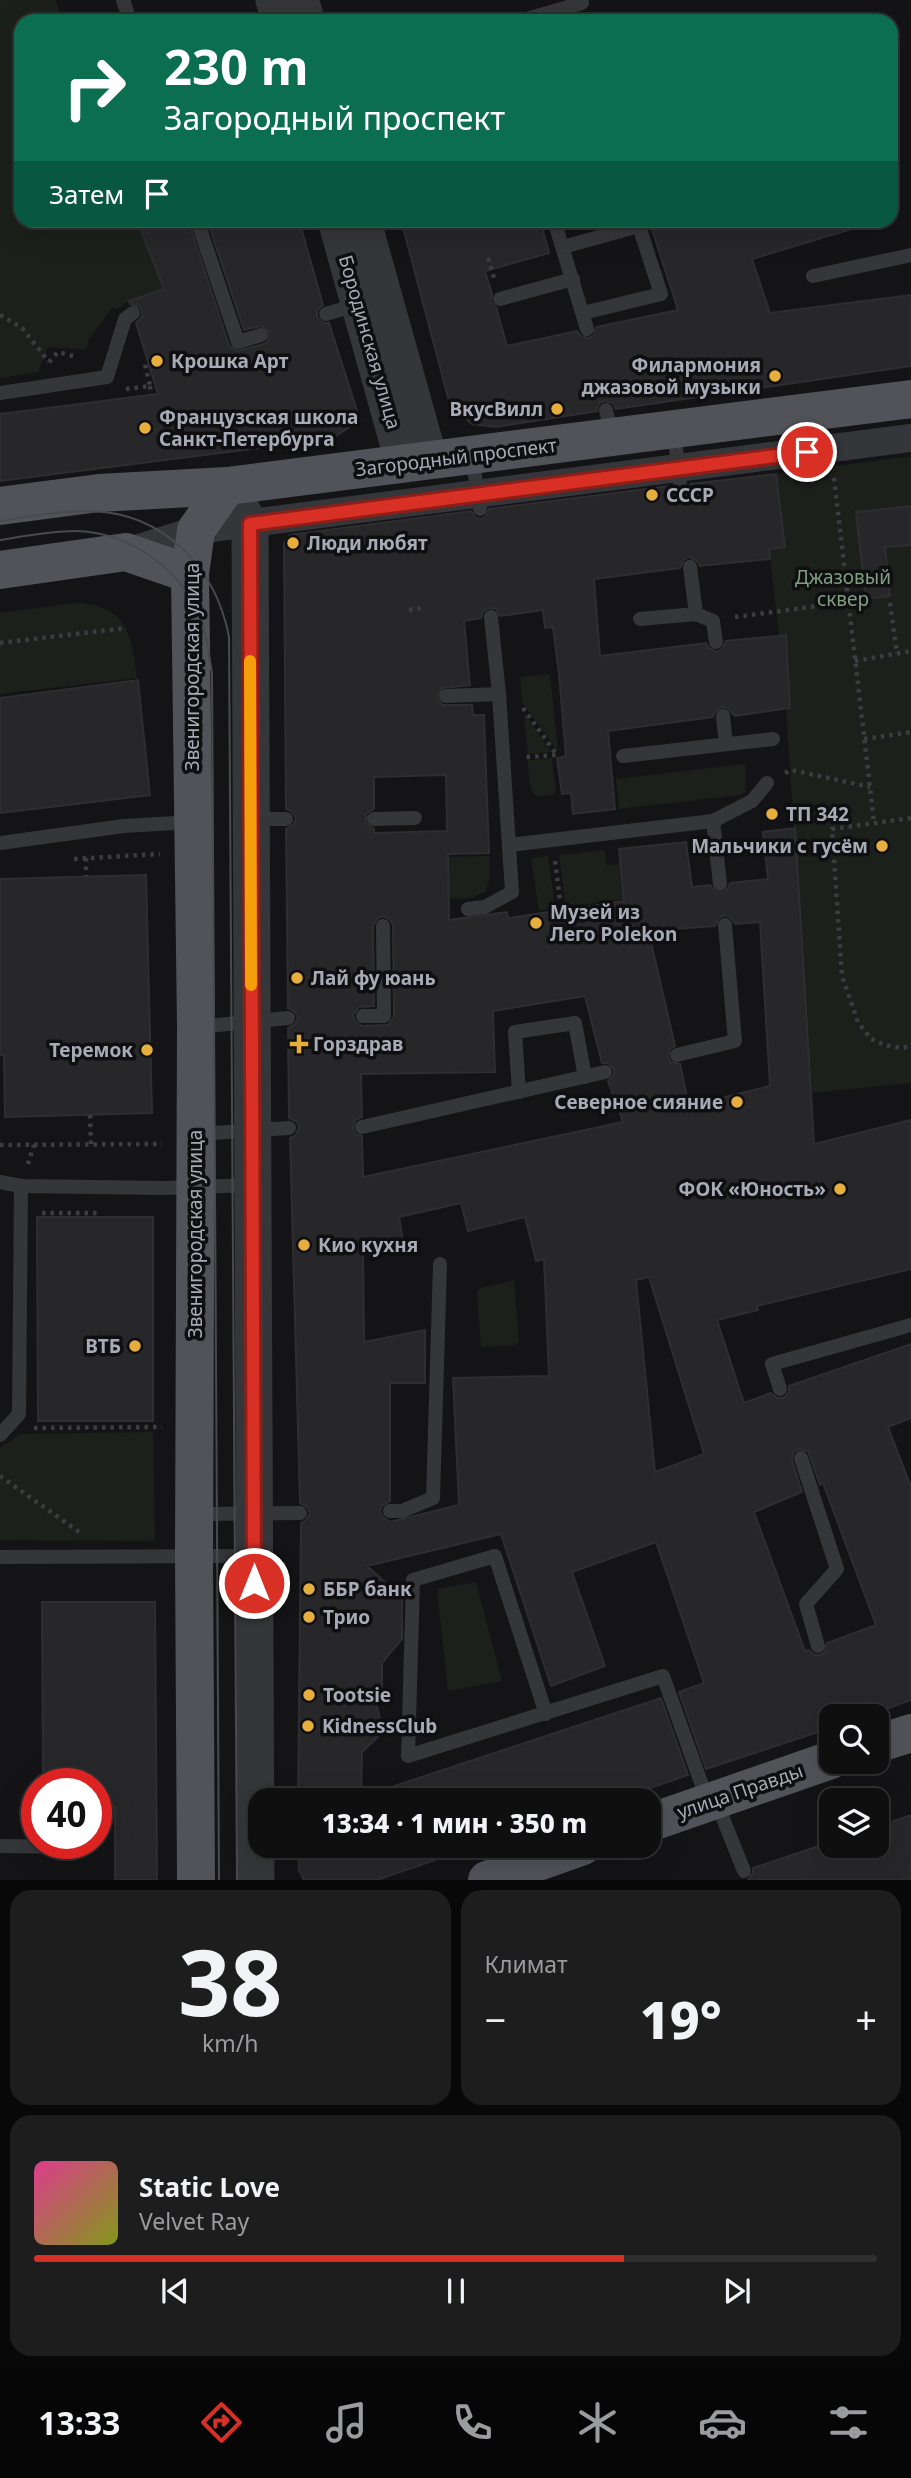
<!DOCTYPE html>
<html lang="ru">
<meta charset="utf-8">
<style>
:root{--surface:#0f0f10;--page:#1d1d1e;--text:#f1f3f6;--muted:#9b9c9f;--line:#2f2f30;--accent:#d93025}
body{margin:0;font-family:"Noto Sans",sans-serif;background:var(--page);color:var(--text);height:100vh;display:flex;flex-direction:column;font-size:26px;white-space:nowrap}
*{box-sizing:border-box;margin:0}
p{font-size:23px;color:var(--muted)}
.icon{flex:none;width:38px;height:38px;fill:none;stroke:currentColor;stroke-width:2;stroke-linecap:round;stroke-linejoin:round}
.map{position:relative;height:1880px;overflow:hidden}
.side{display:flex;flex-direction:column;gap:10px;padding:10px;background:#080809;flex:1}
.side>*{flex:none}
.guide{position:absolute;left:14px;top:14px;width:884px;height:214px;border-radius:21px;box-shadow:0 7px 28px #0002,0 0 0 2px var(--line);background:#0b6e4f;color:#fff;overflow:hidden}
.tools{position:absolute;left:819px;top:1704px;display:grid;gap:14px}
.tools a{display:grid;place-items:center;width:70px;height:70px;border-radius:14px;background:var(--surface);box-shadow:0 7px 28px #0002,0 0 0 2px var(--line);font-size:35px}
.speed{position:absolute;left:21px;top:1768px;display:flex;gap:14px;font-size:35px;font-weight:700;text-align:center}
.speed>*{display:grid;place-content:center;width:91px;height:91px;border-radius:50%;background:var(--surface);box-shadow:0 7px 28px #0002,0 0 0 2px var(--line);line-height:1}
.speed .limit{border:10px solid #d22;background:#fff;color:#111}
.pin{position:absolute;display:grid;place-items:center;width:60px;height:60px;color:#fff;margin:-30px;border:4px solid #fff;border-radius:50%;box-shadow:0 2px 7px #0007}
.me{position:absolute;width:77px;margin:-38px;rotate:0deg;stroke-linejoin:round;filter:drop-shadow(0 0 5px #0008)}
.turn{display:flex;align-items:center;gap:24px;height:147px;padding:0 35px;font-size:32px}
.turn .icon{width:91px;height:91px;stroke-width:2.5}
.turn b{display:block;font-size:49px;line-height:60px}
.then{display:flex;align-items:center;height:66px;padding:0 35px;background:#0003;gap:14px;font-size:26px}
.big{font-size:52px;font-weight:800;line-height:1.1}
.side .widget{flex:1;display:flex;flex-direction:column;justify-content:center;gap:10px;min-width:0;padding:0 24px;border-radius:21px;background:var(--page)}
.side .dial{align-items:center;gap:0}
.dial b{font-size:91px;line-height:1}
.song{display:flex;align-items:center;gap:21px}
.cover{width:84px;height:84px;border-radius:10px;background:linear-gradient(135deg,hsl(330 70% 55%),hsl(70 70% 35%))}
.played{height:7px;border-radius:4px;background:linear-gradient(90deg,var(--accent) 70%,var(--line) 70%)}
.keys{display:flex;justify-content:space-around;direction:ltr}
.heat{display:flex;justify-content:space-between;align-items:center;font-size:38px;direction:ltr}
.side .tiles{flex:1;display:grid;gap:10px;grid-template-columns:1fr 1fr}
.widget:last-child{grid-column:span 2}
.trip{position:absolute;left:248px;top:1788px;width:413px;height:70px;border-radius:21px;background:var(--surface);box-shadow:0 7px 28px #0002,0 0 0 2px var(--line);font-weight:800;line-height:70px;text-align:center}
.tabs{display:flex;height:112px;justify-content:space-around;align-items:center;background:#060606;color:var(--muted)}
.tabs .icon{width:49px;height:49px}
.tabs .active{color:var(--accent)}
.tabs b{font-size:32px;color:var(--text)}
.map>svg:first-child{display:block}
.green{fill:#1b201b}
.building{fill:#27272a;stroke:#2e2e32;stroke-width:2;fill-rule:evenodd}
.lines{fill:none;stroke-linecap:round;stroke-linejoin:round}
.path{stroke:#3b3d41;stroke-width:4.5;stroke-dasharray:3.5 5;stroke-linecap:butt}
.service{stroke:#35363a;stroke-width:14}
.minor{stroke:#35363a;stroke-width:28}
.tertiary{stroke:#35363a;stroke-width:37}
.primary{stroke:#525359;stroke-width:38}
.tram{stroke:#494a4f;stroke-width:2}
.route-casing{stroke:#8d1f18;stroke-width:18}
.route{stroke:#d93025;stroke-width:12}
.slow{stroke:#f59e0b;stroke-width:12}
.poi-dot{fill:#e5ae3d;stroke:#0f0f11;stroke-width:2.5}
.labels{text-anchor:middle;stroke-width:7;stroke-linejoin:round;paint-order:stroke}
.street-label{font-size:19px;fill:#a7abb5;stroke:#0f0f11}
.poi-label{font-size:19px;font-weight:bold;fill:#a7abb5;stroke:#0f0f11;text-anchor:start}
.park-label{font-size:19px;fill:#7f9f81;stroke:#0f0f11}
</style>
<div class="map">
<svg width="911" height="1880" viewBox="0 0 911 1880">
<rect width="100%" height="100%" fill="#141416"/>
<g class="green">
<polygon points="0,0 55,0 63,21 21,21 21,220 137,221 164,289 129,301 118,309 112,308 89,339 86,350 48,347 38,372 0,378"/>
<polygon points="911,456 911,1083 811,1093 786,708 790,707 786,635 779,636 769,549 785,547 776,474"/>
<path d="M75 603C127 605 131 633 137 678L0 694V613Z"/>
<polygon points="550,674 558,751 522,702 520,677"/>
<polygon points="524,713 551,752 528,754"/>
<path d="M552 758 556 793C552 794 542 797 537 796 527 792 529 769 528 760Z"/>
<polygon points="745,764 746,791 740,795 619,809 616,779"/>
<polygon points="605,850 606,865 620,864 624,899 566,907 559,855"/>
<polygon points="489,856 490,875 486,891 472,898 449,899 448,857"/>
<polygon points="548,856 555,908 539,911 531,858"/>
<polygon points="514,1280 519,1341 516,1345 481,1347 477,1291 481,1288"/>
<polygon points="153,1432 155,1541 0,1540 0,1448 20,1434"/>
<polygon points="476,1582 502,1681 448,1691 437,1589"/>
</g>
<g class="building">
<polygon points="137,220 188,220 229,345 237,351 264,344 268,341 270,333 262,326 244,330 207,220 299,220 323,305 317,311 317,317 323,323 329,323 360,420 331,439 0,481 0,414 158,394 136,323 142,317 142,311 140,307 130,304 129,301 164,289"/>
<polygon points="401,220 540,220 549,253 485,271 492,294 491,302 496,307 507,346 577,331 581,336 589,338 594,335 596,327 678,310 649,220 857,220 858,227 752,259 770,313 911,295 911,366 616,409 613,403 605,401 599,403 597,411 495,427 472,424 450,405"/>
<path d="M776 474 785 547 769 549 770 559 700 566 697 561 689 557 684 560 680 568 594 579 600 656 706 643 709 648 717 652 722 649 726 641 786 635 790 708 735 716 727 708 721 707 715 712 713 717 608 731 615 809 573 814 571 793 562 794 557 758 566 756 559 674 553 627 545 628 543 610 500 616 496 609 489 608 483 612 481 618 464 621 470 685 442 688 437 697 442 705H472L473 715H484L489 853 448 854 449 920 507 912 508 918 624 901 619 849 686 842 692 887 710 885 716 892 722 893 728 888 730 883 768 879 763 832 795 828 814 1144 911 1120V1269L757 1306 758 1310 717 1320 744 1403 771 1393 777 1398H784L789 1392V1386L911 1344V1418L888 1427 911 1487V1700L863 1717H826L830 1728 706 1769 679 1692 704 1683 656 1542 572 1572 605 1666 551 1686 501 1534 367 1566 402 1597V1639L382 1663V1693L373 1692 382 1726 379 1736 362 1752 361 1797 661 1698 688 1775 612 1801H298L301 1523 305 1521 310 1514 308 1508 300 1503 290 1138 295 1136 299 1128 297 1122 289 1118 288 1028 294 1025 298 1018 295 1012 288 1008 286 829 294 824 296 818 291 811 286 809 284 543 290 535 471 511 476 518 481 519 486 516 489 509 670 486 676 493 682 494 688 489 690 484ZM446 775 447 831 374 833V829L366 823V814L374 809V777ZM725 915 732 919 735 924 760 922 770 1086 689 1106 680 1064 671 1062 668 1057 670 1049 675 1046 651 942 675 940 674 929 715 926 719 918ZM384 916 391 921 393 926 394 1017 388 1025 362 1026 355 1021 353 1015 359 1007 374 1006 373 926 378 918ZM585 996 602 1063H608L614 1069V1075L608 1081 623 1122 363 1177 362 1136 355 1134 353 1128 355 1120 362 1117 361 1074 495 1072 493 1011ZM461 1203 468 1231 525 1217 536 1261 544 1259 549 1376 453 1378 459 1505 390 1522 382 1516 380 1512 382 1506 390 1501V1383H425V1330L364 1342 363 1249 404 1247 399 1217ZM649 1277 704 1454 655 1472 636 1280ZM799 1449 808 1451 820 1485 823 1483 876 1625 827 1643 825 1652 820 1655H815L809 1650 805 1651 754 1512 802 1492 792 1460 793 1452Z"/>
<polygon points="911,506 911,545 885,547 890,596 866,599 856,512"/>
<polygon points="138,680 150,795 0,813 0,698"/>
<polygon points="146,875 152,1113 5,1117 4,1055 0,1055 0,879"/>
<polygon points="37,1217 153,1217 153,1421 38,1421"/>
<polygon points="42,1602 155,1602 157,1880 115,1880 115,1807 96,1807 96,1783 43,1783"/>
<polygon points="911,1815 911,1880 748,1880 753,1873 753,1868 831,1842 831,1846 877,1846 877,1827"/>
<polygon points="298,1846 476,1846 377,1880 304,1880 299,1870"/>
</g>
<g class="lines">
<g class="path">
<polyline points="477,220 479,227"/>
<polyline points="488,258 494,278"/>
<polyline points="0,315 22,328 49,362"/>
<polyline points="49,362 58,352 77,357"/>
<polyline points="150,386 151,395"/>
<polyline points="126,389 150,386 145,364 150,363"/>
<polyline points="834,478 874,822"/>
<polyline points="890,603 897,654"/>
<polyline points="409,610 422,608"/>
<polyline points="735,617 848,602"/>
<polyline points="0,643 126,628"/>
<polyline points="855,661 911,651"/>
<polyline points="523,708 557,755 525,757"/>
<polyline points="864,739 911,732"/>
<polyline points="785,773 791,770 870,787"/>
<polyline points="911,818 832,829 842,976 858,1022 871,1039 885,1045 901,1048 911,1046"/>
<polyline points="86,858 86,876"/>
<polyline points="74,859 160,854"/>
<polyline points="555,861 560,901"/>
<polyline points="90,1115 91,1144"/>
<polyline points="0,1145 162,1144"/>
<polyline points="28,1164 34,1145"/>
<polyline points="42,1213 100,1213"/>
<polyline points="34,1428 162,1427"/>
<polyline points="0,1476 82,1534"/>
</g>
<g class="service">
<polyline points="123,0 130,21"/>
<polyline points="520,21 582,3"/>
<polyline points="197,220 238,342 261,335"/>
<polyline points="554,220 587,329"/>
<polyline points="563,247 639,226 661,294 583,313"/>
<polyline points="813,276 911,255"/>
<polyline points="500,299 573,279"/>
<polyline points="326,314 360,304"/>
<polyline points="0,393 107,377 125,319 133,313"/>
<polyline points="606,410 612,436"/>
<polyline points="674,431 680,485"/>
<polyline points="472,455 480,509"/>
<polyline points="690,567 696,614 713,621 716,642"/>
<polyline points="640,619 696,614"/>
<polyline points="446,696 499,694"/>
<polyline points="723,716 726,744"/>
<polyline points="623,756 773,739"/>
<polyline points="252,819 286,819"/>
<polyline points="374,819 415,818"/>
<polyline points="713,821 720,884"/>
<polyline points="0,843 124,826 192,822"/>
<polyline points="509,845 713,821 752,801 767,783"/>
<polyline points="468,909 485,907 512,892 499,694 491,617"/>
<polyline points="363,1016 384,1016 383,926"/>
<polyline points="197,1027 288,1018"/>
<polyline points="677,1055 735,1041 725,925"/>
<polyline points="519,1092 515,1032 575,1023 585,1077"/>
<polyline points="362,1127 605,1072"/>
<polyline points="197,1134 289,1128"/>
<polyline points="0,1182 21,1186 166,1188 253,1185"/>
<polyline points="780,1389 772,1364 911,1325"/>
<polyline points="0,1435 19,1414 21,1186"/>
<polyline points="801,1458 837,1569 806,1604 818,1646"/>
<polyline points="390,1511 402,1511 433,1498 440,1264"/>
<polyline points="195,1514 300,1513"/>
<polyline points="0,1557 252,1556"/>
<polyline points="546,1714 495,1556 413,1580 408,1756 663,1676 708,1802"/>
<polyline points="716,1801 744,1871"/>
<polyline points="0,1846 77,1847"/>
</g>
<g class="minor">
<polyline points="305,0 311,21"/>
<polyline points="367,220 434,460"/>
<polyline points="126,552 196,530 911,438"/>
</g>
<g class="tertiary">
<polyline points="274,0 280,21"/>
<polyline points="336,220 404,464"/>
<polyline points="227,486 250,524 256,1880"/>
</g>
<g class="primary">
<polyline points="0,506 99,493 227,486 911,399"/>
<polyline points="0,570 126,552 190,574"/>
<polyline points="877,1744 911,1733"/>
<polyline points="649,1823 831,1760"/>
<polyline points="196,1880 194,1556 196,1027 190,574 196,530 227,486"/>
<polyline points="487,1880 583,1846"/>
</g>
<g class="tram">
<path d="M0 521C30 516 60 511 91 511 164 513 216 568 229 637L237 1880"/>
<path d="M0 540C25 536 50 531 75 531 131 532 185 571 203 625 208 641 209 657 212 673L219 1880"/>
</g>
</g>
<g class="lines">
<g class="route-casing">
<polyline id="route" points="254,1583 250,524 807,452"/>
</g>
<use href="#route" class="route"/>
<polyline class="slow" points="250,661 251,985"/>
</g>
<g class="poi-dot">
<circle cx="157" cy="361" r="7"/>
<circle cx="775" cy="376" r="7"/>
<circle cx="557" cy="409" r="7"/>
<circle cx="145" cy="428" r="7"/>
<circle cx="652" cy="495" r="7"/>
<circle cx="293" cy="543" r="7"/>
<circle cx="772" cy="814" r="7"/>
<circle cx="882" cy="846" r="7"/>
<circle cx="536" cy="923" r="7"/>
<circle cx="297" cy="978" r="7"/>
<path d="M295.5 1033.5h7v7h7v7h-7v7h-7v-7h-7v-7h7z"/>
<circle cx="147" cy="1050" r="7"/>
<circle cx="737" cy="1102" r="7"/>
<circle cx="840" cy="1189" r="7"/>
<circle cx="304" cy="1245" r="7"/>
<circle cx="135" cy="1346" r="7"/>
<circle cx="309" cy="1589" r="7"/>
<circle cx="309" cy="1617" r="7"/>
<circle cx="309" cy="1695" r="7"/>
<circle cx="308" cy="1726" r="7"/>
</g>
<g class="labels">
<g class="street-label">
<text transform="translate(370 342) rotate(74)" y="7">Бородинская улица</text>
<text transform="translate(456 457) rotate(-7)" y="7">Загородный проспект</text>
<text transform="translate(192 667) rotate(-90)" y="7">Звенигородская улица</text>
<text transform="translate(195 1234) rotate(-90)" y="7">Звенигородская улица</text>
<text transform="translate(740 1791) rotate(-19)" y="7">улица Правды</text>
</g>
<g class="poi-label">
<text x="171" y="368">Крошка Арт</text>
<text x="761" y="372" text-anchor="end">Филармония<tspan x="761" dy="22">джазовой музыки</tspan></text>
<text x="543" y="416" text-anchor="end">ВкусВилл</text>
<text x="159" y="424">Французская школа<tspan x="159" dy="22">Санкт-Петербурга</tspan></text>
<text x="666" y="502">СССР</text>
<text x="307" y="550">Люди любят</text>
<text x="786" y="821">ТП 342</text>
<text x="868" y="853" text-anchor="end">Мальчики с гусём</text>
<text x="550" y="919">Музей из<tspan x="550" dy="22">Лего Polekon</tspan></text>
<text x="311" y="985">Лай фу юань</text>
<text x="313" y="1051">Горздрав</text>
<text x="133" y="1057" text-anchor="end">Теремок</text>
<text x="723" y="1109" text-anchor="end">Северное сияние</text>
<text x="826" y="1196" text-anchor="end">ФОК «Юность»</text>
<text x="318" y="1252">Кио кухня</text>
<text x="121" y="1353" text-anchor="end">ВТБ</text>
<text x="323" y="1596">ББР банк</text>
<text x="323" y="1624">Трио</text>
<text x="323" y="1702">Tootsie</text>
<text x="322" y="1733">KidnessClub</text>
</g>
<g class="park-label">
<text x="843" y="584">Джазовый<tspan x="843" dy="22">сквер</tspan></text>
</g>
</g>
</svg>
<div class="tools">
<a><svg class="icon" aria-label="search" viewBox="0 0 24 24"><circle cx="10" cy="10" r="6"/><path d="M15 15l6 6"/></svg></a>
<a><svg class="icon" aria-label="layers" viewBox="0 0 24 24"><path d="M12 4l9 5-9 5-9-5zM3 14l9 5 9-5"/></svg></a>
</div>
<div class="speed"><div class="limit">40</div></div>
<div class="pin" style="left:807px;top:452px;background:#d93025"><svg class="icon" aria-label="arrive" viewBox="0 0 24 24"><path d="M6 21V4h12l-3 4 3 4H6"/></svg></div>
<svg class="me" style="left:254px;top:1583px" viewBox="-20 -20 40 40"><circle r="17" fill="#d93025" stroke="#fff" stroke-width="3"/><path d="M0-11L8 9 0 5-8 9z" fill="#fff"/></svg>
<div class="trip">13:34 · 1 мин · 350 m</div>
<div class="guide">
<div class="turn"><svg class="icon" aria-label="right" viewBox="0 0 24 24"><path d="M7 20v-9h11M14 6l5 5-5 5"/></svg><div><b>230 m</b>Загородный проспект</div></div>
<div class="then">Затем<svg class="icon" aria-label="arrive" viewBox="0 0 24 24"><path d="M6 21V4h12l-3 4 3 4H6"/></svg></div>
</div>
</div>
<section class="side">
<div class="tiles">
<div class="widget dial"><b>38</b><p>km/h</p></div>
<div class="widget"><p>Климат</p>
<div class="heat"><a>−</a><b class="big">19°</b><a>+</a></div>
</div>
<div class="widget">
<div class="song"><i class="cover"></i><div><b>Static Love</b><p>Velvet Ray</p></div></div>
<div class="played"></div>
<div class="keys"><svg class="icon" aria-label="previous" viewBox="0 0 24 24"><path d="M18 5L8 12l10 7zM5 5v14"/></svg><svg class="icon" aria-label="pause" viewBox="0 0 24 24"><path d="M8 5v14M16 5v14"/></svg><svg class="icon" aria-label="next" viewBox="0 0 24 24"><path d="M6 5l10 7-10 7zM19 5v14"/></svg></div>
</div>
</div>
</section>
<nav class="tabs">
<b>13:33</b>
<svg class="icon active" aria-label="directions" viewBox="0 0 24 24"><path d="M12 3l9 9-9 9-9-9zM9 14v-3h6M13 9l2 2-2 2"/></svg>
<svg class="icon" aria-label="music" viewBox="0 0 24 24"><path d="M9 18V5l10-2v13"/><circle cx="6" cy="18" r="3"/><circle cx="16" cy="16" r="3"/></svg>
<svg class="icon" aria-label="phone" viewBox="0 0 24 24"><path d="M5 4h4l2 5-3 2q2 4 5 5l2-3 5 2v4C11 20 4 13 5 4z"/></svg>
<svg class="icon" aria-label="climate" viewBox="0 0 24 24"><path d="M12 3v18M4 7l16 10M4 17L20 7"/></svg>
<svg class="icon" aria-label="car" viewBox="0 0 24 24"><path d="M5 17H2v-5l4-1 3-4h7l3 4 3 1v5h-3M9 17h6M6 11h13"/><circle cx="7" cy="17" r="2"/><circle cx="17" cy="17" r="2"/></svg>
<svg class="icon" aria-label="filters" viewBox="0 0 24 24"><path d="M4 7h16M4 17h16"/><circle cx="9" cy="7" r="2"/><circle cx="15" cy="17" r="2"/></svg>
</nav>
